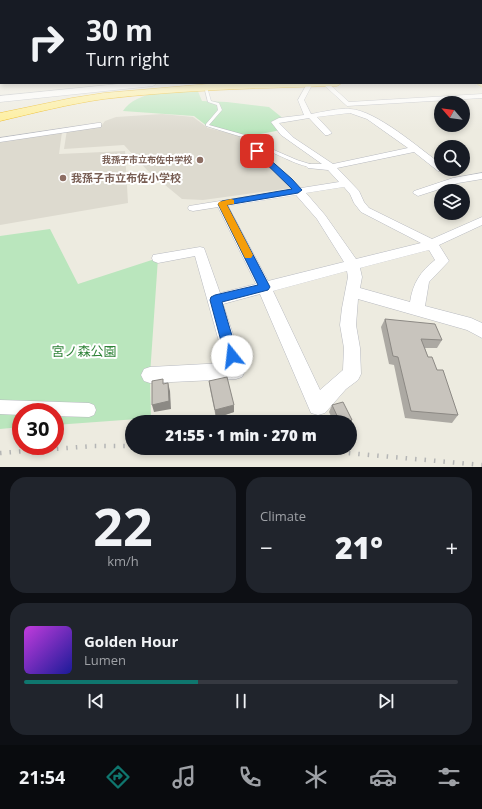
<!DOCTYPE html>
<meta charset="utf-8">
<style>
:root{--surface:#171b24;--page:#20242c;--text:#f1f3f6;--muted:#9ea1a6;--line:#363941;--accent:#0f766e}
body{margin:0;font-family:"Open Sans","Noto Sans JP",sans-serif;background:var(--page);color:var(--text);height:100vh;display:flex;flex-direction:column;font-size:15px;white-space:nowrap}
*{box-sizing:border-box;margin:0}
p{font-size:13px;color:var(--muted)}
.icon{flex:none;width:22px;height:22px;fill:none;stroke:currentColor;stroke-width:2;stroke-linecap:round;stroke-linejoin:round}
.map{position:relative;height:467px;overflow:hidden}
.panel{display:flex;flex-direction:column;gap:10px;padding:10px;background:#0d0f14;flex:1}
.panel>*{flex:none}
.banner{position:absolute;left:0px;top:0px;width:482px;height:84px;box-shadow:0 2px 6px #0003;background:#171b24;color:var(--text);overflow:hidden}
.needle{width:26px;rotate:298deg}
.tools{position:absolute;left:434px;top:96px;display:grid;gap:8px}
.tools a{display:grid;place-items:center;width:36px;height:36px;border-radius:50%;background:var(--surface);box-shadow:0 2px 6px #0003;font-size:20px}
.speed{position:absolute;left:12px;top:403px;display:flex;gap:8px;font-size:20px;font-weight:700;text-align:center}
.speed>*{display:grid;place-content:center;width:52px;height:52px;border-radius:50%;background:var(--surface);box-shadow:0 2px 6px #0003;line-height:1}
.speed .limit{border:6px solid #d22;background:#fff;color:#111}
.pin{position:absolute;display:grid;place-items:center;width:34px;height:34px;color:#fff;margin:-17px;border-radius:8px;box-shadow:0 2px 6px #0006}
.me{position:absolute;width:44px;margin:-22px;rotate:344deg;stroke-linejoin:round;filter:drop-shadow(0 0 3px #0008)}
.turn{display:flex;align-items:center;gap:14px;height:84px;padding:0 20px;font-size:18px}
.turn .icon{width:52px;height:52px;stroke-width:2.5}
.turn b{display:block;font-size:28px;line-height:34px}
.big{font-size:30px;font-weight:800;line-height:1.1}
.panel .tile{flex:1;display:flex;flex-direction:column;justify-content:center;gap:6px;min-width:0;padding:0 14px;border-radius:16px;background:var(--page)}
.panel .dial{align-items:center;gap:0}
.dial b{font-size:52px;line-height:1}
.song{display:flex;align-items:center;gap:12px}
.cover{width:48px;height:48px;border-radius:6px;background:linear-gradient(135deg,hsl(290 70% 55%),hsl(240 70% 35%))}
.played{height:4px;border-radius:2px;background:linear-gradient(90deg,var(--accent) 40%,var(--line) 40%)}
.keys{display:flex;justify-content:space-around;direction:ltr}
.heat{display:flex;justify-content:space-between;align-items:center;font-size:22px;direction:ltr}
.panel .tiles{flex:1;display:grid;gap:10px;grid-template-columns:1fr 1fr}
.tile:last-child{grid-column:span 2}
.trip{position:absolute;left:125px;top:415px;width:232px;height:40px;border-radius:20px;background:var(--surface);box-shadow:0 2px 6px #0003;font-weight:800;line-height:40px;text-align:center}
.menu{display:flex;height:64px;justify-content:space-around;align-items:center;background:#090b0e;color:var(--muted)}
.menu .icon{width:28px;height:28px}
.menu .selected{color:var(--accent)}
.menu b{font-size:18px;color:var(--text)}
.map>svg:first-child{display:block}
.education{fill:#dddacf}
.green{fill:#bae6bd}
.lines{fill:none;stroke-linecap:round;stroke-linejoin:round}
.service-casing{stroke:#b8bac0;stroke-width:1}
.pedestrian-casing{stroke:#b8bac0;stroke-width:1}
.minor-casing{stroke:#b8bac0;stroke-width:1}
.secondary-casing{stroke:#b9bcc3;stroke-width:1}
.primary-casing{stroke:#f8d24d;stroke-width:1}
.trunk-casing{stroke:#ecb100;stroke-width:1}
.service{fill:#fff;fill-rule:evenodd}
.pedestrian{fill:#fff;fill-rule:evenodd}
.minor{fill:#fff;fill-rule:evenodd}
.secondary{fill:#fff;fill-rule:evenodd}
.primary{fill:#fff6a2;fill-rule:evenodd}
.trunk{fill:#ffee93;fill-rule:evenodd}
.rail{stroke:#b4b5b5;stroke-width:4.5;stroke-dasharray:1.5 8;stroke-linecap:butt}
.wall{fill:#aca9a3}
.shaded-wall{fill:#8c8984}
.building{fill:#c8c4bd;stroke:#8c8984}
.route{fill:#1a73e8;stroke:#114b97}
.slow{fill:#f59e0b}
.education-dot{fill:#8d6e63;stroke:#fff;stroke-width:1.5}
.labels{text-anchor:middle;stroke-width:4;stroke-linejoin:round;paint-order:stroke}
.far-education-label{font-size:9px;font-weight:bold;fill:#785e54;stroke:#fff;text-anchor:end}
.education-label{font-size:11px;font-weight:bold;fill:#785e54;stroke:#fff;text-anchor:start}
.near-park-label{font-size:13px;fill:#2f8338;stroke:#fff}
</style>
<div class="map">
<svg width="482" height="467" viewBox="0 0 482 467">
<rect width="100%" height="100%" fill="#edebe0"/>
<g class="education">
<polygon points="162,114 193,117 208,128 240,136 240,139 292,188 203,200 182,199 147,170 124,145 64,149 67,130 102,125 105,121 116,117"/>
<polygon points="62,132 59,154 125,151 128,203 0,225 0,141"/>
</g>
<g class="green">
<path d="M197 89 202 101 227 102 269 107 285 120 276 122 281 130 245 137 207 126 194 116 123 111C137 90 174 91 197 89Z"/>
<polygon points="50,229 78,284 158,258 150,375 151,418 55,425 55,412 21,412 21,427 0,429 0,236"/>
</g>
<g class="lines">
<g class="service-casing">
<path id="service" d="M204 86 207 87 211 101 219 103 222 110 209 125 245 135 246 139 252 144 267 147 297 160 313 165V167C296 167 274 150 255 147L291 179 300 190 301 191 300 192H296L287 181 243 140 242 137 206 126V124L218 110 217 105 208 102Z"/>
</g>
<g class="pedestrian-casing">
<polygon id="pedestrian" points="0,400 89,403 94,405 96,410 94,415 89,417 55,416 55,412 21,412 21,415 0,414"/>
</g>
<g class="minor-casing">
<g id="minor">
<polygon points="324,83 328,83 349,102 482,94 482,98 347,106 324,85"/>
<path d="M307 84 312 85 304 100 311 114C323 112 338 108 350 109 376 110 420 149 441 164V169H446L444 171H438L414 152 337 168 359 191 364 202 369 208 432 239 482 217V225L439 245 449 261 429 282 425 306 471 318 482 323V338L467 330 358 299 356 325 360 348 361 374 358 380 346 389 325 413 318 415 311 413 260 294 223 304 245 371 242 377 236 379 150 383 144 381 141 375 144 369 150 367 225 363 195 256 158 263 153 261 152 258 153 255 200 247 204 248 220 293 256 284 218 207 193 211 189 210 188 208 189 206 339 182 328 170 308 168 306 166 308 164H322L281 135 271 122 279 118 304 115 298 100ZM350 113 367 119 408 148 333 164 294 138 279 123 309 118 325 135H328L332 133 317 117ZM344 187 350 194 354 203 361 212 421 243 356 259 325 215 306 193ZM296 195 317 219 344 262 268 281 228 206ZM429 250 435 260C420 272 413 283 410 302L360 288 362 277 360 268ZM347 271 348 277 342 308 340 325 344 348 343 370 320 390 273 291Z"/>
<polygon points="98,123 101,123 101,127 0,142 0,138"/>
<polygon points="482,173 482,179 458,183 418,196 413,193 414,191 453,178"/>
</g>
</g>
<g class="secondary-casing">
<polygon id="secondary" points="128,83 157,83 153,86 0,102 0,96"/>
</g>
<g class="primary-casing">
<polygon id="primary" points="481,80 482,80 482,87 476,83 481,83"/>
</g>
<g class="trunk-casing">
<g id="trunk">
<rect x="481" y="71" width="1" height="6"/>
<path d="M220 83H342L337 86C259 88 181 90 104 99 69 104 34 113 0 121V113L72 98 104 93Z"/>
</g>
</g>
<use href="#service" class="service"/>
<use href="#pedestrian" class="pedestrian"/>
<use href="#minor" class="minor"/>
<use href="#secondary" class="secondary"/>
<use href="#primary" class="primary"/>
<use href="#trunk" class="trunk"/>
<g class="rail">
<polyline points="292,448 482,465"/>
<polyline points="0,453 94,446 132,446"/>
</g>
</g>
<g class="wall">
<polygon points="385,319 442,340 437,348 425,348 428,357 437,370 458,415 452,423 405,418 394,365 389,364 381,327"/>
<polygon points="209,381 234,412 216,418 210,389"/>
<polygon points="332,405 352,420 350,424 350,422 334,422 329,412"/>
</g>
<g class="shaded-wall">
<polygon points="168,383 170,391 171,409 154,412 152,405"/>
<polygon points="234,405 234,412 216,418 215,410"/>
</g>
<g class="building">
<polygon points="385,319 435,324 442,340 421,339 428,357 432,357 437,370 443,370 458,415 411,411 398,357 393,356"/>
<polygon points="227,377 234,405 215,410 209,381"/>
<polygon points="163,379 163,384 168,383 169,401 152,405 152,381"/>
<polygon points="343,402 352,420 345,422 340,422 332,405"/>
</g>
<linearGradient id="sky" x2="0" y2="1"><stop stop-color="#8abff1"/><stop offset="0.5" stop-color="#f7f6f1"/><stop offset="1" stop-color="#f7f6f1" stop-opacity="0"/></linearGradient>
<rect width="482" height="131" fill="url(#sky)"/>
<polygon class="route" points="255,150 259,150 292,179 302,190 298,193 227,205 270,287 268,290 222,302 238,356 236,361 232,362 227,361 225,356 210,300 211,297 215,295 258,285 218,204 222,201 292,189 255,153"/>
<polygon class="slow" points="231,199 234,200 234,204 227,205 253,255 251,258 245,258 218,204 219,202"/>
<g class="education-dot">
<circle cx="200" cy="160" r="4"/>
<circle cx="63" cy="178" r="4"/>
</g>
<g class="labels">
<g class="far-education-label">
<text x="192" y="163">我孫子市立布佐中学校</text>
</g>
<g class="education-label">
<text x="71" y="182">我孫子市立布佐小学校</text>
</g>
<g class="near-park-label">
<text x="84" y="356">宮ノ森公園</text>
</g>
</g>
</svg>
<div class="tools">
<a><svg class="needle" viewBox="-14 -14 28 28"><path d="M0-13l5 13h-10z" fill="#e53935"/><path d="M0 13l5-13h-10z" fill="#9ea1a6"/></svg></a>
<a><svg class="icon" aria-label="search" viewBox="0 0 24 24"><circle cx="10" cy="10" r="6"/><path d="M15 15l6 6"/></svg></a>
<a><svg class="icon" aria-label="layers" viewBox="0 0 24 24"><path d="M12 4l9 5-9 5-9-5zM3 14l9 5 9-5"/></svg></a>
</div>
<div class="speed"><div class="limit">30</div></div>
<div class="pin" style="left:257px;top:151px;background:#d93025"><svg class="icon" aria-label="arrive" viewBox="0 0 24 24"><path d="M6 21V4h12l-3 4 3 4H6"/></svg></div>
<svg class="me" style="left:232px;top:356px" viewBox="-20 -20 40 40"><circle r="19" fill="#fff"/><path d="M0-13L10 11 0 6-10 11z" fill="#1a73e8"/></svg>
<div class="trip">21:55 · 1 min · 270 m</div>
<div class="banner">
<div class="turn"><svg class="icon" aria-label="right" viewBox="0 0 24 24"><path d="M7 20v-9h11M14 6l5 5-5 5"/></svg><div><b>30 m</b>Turn right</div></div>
</div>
</div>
<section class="panel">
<div class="tiles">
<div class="tile dial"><b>22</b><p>km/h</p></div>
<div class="tile"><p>Climate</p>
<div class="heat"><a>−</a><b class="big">21°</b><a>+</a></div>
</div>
<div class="tile">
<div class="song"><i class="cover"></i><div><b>Golden Hour</b><p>Lumen</p></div></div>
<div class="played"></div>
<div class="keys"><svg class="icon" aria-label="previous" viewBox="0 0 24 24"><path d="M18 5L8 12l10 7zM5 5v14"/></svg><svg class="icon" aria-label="pause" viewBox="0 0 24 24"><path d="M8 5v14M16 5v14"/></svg><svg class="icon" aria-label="next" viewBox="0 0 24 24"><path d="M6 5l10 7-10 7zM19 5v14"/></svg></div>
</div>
</div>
</section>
<nav class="menu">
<b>21:54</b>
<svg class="icon selected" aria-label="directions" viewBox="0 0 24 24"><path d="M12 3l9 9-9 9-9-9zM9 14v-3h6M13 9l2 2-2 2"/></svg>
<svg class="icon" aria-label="music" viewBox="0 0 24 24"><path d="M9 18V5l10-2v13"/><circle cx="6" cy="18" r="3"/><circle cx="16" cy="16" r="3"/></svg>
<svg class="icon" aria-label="phone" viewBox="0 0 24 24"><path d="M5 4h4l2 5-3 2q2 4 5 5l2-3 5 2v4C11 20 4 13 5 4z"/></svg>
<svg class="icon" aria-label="climate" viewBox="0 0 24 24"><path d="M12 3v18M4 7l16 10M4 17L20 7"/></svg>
<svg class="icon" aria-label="car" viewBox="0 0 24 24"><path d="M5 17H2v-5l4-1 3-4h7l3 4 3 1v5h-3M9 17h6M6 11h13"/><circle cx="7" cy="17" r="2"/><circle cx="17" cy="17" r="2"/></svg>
<svg class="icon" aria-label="filters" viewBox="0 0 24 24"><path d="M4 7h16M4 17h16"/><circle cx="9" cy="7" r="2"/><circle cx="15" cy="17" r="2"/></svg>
</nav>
